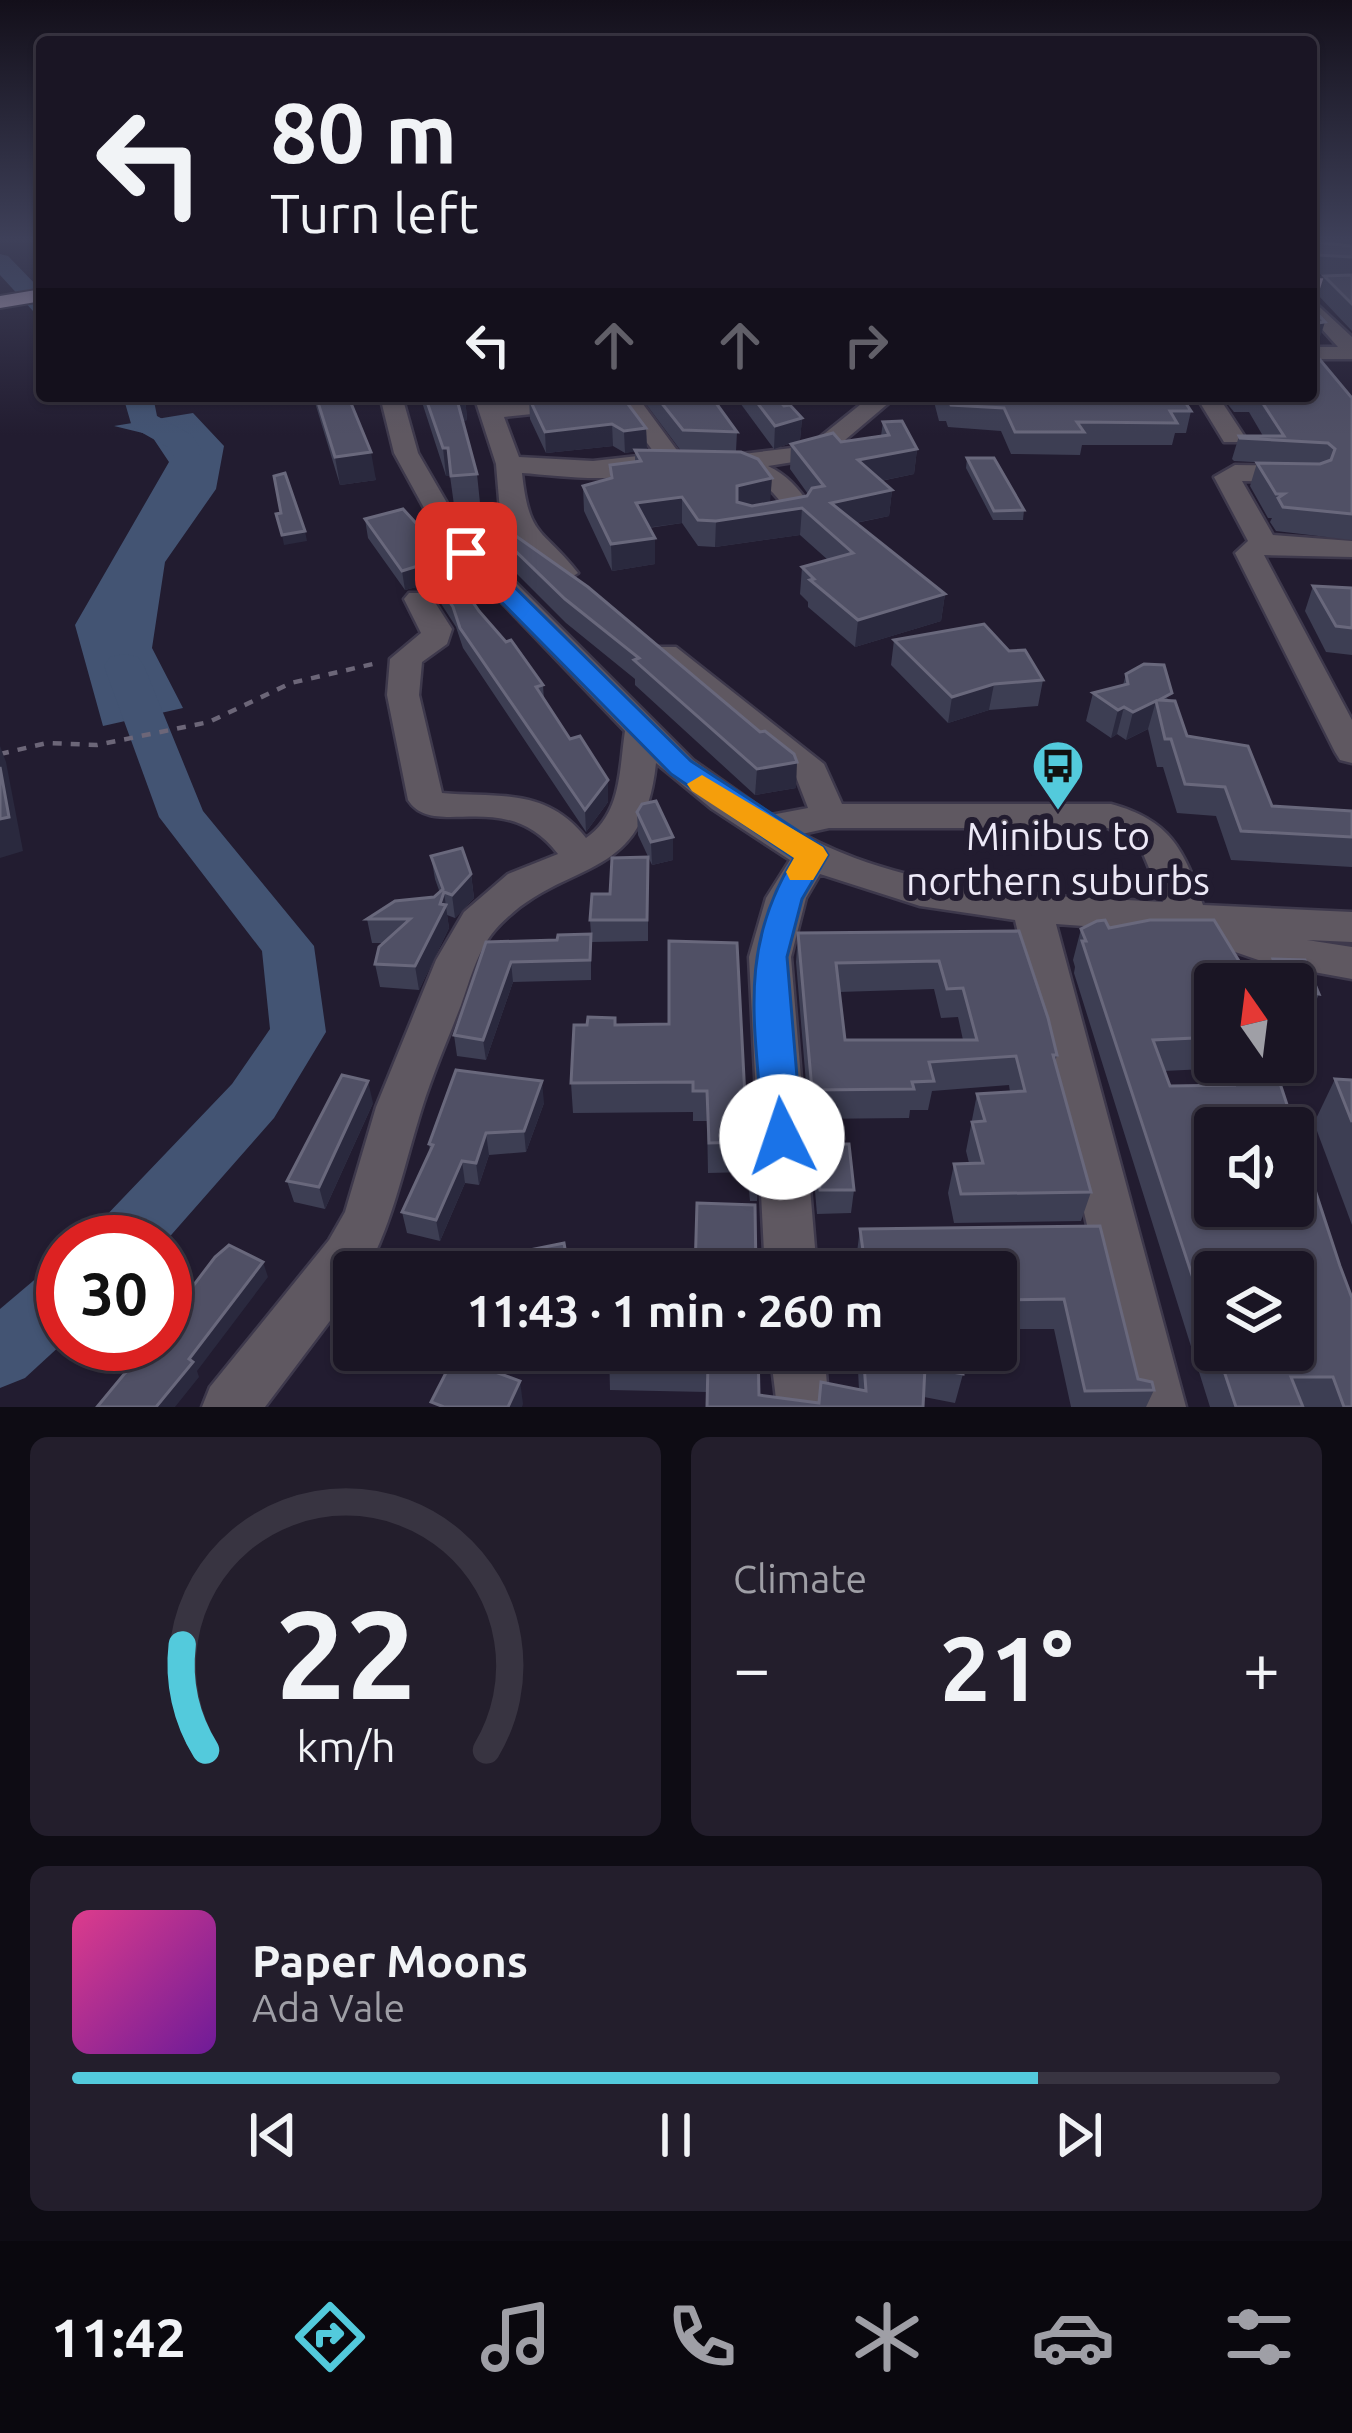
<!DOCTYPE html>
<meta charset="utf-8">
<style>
:root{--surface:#1a1524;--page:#231e2c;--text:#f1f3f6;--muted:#9f9fa6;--line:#383441;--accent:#53cadc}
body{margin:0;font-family:Ubuntu,sans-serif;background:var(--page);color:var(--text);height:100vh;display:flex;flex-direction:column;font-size:45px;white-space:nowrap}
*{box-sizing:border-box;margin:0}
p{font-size:39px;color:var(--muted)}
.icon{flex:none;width:66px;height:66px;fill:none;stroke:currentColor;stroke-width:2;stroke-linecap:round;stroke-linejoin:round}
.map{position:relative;height:1407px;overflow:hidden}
.panel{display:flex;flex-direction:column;gap:30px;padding:30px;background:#0e0c14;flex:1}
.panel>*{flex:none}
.banner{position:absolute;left:36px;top:36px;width:1281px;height:366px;border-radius:12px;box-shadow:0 3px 9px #0004,0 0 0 3px var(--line);background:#1a1524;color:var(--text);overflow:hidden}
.needle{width:78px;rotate:346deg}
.tools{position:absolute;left:1194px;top:963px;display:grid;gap:24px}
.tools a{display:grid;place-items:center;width:120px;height:120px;border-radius:12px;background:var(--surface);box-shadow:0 3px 9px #0004,0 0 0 3px var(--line);font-size:60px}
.speed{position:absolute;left:36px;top:1215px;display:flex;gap:24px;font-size:60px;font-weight:700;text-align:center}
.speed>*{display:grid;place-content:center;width:156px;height:156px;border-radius:50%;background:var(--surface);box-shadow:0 3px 9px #0004,0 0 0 3px var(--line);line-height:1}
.speed .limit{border:18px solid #d22;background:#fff;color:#111}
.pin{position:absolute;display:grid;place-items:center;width:102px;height:102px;color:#fff;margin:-51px;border-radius:24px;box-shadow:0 6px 18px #0006}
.me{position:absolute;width:132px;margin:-66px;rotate:356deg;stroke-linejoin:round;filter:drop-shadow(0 0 9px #0008)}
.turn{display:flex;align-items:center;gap:42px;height:252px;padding:0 36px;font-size:54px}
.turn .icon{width:156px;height:156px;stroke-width:2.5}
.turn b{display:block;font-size:84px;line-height:102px}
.lanes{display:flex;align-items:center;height:114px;padding:0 36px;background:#0003;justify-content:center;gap:60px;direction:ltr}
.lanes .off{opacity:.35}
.big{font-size:90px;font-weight:700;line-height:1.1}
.panel .widget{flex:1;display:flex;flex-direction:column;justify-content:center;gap:18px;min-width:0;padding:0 42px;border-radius:18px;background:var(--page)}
.panel .dial{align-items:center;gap:0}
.dial svg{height:312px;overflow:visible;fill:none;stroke:var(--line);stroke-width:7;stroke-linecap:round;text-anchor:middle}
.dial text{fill:var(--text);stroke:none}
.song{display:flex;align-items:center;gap:36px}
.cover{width:144px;height:144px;border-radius:18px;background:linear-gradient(135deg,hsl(330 70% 55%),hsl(280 70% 35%))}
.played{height:12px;border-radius:6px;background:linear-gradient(90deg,var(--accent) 80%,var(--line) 80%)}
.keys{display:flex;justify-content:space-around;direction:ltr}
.heat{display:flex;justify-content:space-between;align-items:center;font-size:66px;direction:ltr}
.panel .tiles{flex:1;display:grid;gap:30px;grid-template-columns:1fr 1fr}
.widget:last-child{grid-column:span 2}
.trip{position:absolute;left:333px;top:1251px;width:684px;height:120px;border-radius:12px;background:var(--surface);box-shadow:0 3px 9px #0004,0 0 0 3px var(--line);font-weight:700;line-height:120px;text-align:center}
.dock{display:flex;height:192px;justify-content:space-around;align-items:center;background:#0a080e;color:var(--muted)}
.dock .icon{width:84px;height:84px}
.dock .current{color:var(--accent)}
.dock b{font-size:54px;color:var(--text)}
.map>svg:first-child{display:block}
.water{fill:#435473}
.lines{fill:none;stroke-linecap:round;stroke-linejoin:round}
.river{fill:#435473;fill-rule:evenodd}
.minor-casing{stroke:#3e394c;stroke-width:5}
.highway-casing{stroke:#3e394c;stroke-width:4}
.path{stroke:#6c6678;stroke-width:4.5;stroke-dasharray:9 9;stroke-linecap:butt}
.minor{fill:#5f5861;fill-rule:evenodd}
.highway{fill:#b7a7be;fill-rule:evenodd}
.wall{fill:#3d3e53;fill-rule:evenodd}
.shaded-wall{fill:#2a293e}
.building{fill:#505065;stroke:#69687c;stroke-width:3;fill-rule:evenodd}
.route{fill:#1a73e8;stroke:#114b97;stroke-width:3}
.slow{fill:#f59e0b}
.labels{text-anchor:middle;stroke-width:12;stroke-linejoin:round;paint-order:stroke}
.poi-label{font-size:39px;fill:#ede9f7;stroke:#221c30}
</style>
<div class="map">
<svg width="1352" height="1407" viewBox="0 0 1352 1407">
<rect width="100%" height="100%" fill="#221c30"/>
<polygon class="water" points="193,413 224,446 216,489 165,562 152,648 183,708 103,726 75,625 169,462 151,435 114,426"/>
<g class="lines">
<g class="river">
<polygon points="0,254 8,256 42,291 42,314 33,311 0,275"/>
<polygon points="123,396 153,396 157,416 192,435 202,451 197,458 175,458 169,448 132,427"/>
<polygon points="124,654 138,657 144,666 203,811 314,946 326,1032 274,1118 165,1242 92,1242 101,1221 232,1084 270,1029 262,951 159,817 104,666 110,657"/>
<polygon points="63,1267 63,1343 25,1378 0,1388 0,1309 39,1276"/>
</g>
<g class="minor-casing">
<g id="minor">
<polygon points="1311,299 1352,337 1352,359 1311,359 1311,347 1338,347 1311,317"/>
<path d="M380 396H402L418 453 462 529 693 760 771 815 808 808 796 777 654 661 649 654 654 647H676L824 764 842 804H1111C1170 820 1184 849 1203 905L1352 912V942L1307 940 1352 947V979L1270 964 1180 933 1056 924 1186 1407H1130L1015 920 920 906 820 874 806 898 791 957 817 1272H765L749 957 766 898 790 860 712 809 656 763C643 889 562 855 495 930 478 949 470 980 461 1005 448 1039 433 1073 422 1108 404 1165 394 1219 366 1272H354V1289L265 1407H202L210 1387 329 1240 345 1212 376 1107 436 960 464 912 508 874 558 854C505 785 434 841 408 800L387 695 390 659 421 633 404 599 409 593H429L452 629 447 644 422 662 419 695 442 793C499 798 546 787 586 838 622 813 619 770 625 731L441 539 394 453ZM829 828H1108L1142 851 1163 902C1041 895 912 894 802 834Z"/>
<path d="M474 396H496L499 403 637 396 679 453C646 490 567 476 522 473 529 539 542 527 578 573L564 582 554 579 511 538 500 511 496 464ZM619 405 653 451 647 455 593 461 519 457 504 417Z"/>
<path d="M871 396H887L891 401 825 457 768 466C787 475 798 488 810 505L804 517 759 522 755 516 759 510 783 505C771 489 755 472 733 470 719 470 716 474 704 465L717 457 809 446Z"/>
<polygon points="1196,396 1218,396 1245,437 1242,442 1224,442"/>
<polygon points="1235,465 1298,466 1311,474 1298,482 1242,481 1273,535 1352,541 1352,557 1264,555 1352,720 1352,763 1340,760 1335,752 1235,553 1248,541 1214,477"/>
<polygon points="770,1350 824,1350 828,1396 823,1407 777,1407"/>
</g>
</g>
<g class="highway-casing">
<g id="highway">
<polygon points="1311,278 1352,279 1352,291 1311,290"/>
<polygon points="42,289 42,301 0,308 0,296"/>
</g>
</g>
<polyline class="path" points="0,754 47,743 97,745 209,722 291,683 377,663"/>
<use href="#minor" class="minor"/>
<use href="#highway" class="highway"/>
</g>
<g class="wall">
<polygon points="1311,238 1352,238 1352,331 1318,295 1324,276 1344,275 1311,274"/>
<polygon points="313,396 348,396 376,480 340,485"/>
<polygon points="420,396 465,396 467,420 463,421 477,474 480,503 454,505 450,476 446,476"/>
<polygon points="515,396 622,396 646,428 647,450 681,451 640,396 711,396 737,432 736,451 770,503 807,496 808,494 790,469 791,444 841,442 881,436 883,422 917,449 914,474 881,481 892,490 889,516 856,523 945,594 941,621 855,647 808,607 808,602 800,594 802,567 828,560 800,535 715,547 698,546 682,523 649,528 655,564 612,571 584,511 583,486 610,478 610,465 635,462 635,451 625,453 613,446 546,453 530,419 529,398 545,396 516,398"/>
<polygon points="735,396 775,396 784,406 802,418 800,440 774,449"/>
<polygon points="892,396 1198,396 1196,404 1187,404 1191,411 1186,433 1175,433 1172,445 1082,445 1080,455 1011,454 1001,431 948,427 946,421 939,421 933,398"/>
<polygon points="1221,396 1352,398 1352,540 1276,531 1270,522 1272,518 1268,518 1250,486 1257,463 1271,463 1234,461 1232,459 1239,436 1263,436 1249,412 1234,412"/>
<polygon points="967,458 1024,510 1023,520 993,520 966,468"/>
<polygon points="365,519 479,611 543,685 544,700 570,739 608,780 608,802 586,832 463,648 456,627 433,591 424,585 405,590 368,538"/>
<polygon points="506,542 796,788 755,795 635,685 635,679 566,623 508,565"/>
<polygon points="1313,586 1352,588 1352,655 1326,652 1305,611"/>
<polygon points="894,640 1009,651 1043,680 1038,706 989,710 948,723 891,665"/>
<polygon points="1126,674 1170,700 1187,736 1272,806 1352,811 1352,867 1231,860 1216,816 1177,813 1163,767 1157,767 1148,729 1126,740 1117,734 1111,738 1086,721 1093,693 1123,685"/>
<polygon points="637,812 673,860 652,865 638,835"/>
<polygon points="431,856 471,874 474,898 455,918 447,915 449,928 419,990 380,987 375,964 384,943 372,943 367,919 434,897 440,893 435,879"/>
<polygon points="648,857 648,941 591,942 591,980 513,982 486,1060 457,1056 454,1035 486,942 557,940 591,934 590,920 610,894"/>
<path d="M1109 928 1215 984V1062H1273L1340 1266 1352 1407H1210L1074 973 1075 967 1073 960 1081 929ZM1205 1069 1211 1085 1170 1086 1164 1071ZM1215 1272 1293 1350H1215Z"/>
<path d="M1019 931 1057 1055 1055 1062 1091 1192 1081 1221 954 1223 948 1193 954 1164 969 1163 966 1151 977 1094 1010 1092 1009 1085 932 1091 928 1110H910L909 1118 809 1119 796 962 798 933ZM934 989 941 1018 958 1017 963 1040H845L839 992Z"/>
<polygon points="1273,959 1319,994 1309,1017 1293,1015 1293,984 1264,984"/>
<polygon points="615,1025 746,1117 759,1171 757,1201 750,1201 747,1172 708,1173 707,1121 693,1121 693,1112 573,1113 571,1083"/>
<polygon points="1335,1079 1352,1080 1352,1225 1314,1123"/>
<polygon points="373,1103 325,1209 294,1202 287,1181"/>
<polygon points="544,1103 526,1152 489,1155 479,1185 465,1183 440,1241 407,1233 402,1212 430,1151 429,1144"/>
<polygon points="815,1144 854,1190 851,1213 817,1214 813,1168"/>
<polygon points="1100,1226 1138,1379 1154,1390 1146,1407 1071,1407 1054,1329 996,1329 996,1272 857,1272 856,1260 860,1229"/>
<polygon points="609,1350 758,1350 759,1395 818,1403 821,1382 859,1390 857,1350 963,1350 963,1374 955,1403 924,1397 923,1407 707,1407 707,1392 610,1390"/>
</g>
<g class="shaded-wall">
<polygon points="1325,322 1318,343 1311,343 1311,324"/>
<polygon points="455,396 465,396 467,420 458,422"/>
<polygon points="802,418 800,440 774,449 775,426"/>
<polygon points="612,424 613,446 546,453 545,432"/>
<polygon points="646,428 647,450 625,453 624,431"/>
<polygon points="443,448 448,448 451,476 446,476"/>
<polygon points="917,449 914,474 855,486 858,460"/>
<polygon points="371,452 376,480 340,485 335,457"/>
<polygon points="772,478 770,503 736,512 737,486"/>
<polygon points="892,490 889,516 829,528 831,503"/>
<polygon points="682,497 682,523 637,529 636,503"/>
<polygon points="802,508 800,535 715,547 716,521"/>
<polygon points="305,531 307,541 284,545 282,535"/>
<polygon points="655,538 655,564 612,571 611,544"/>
<polygon points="421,565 424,585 405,590 402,571"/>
<polygon points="945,594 941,621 855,647 858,620"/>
<polygon points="994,684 989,710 948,723 952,697"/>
<polygon points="1156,701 1148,729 1126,740 1133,712"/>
<polygon points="1124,707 1117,734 1111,738 1118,710"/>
<polygon points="0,746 6,762 23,851 0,858"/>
<polygon points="797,762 796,788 755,795 757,769"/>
<polygon points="608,780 608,802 586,832 585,810"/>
<polygon points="673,837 673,860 652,865 651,842"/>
<polygon points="471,874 474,898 455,918 452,895"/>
<polygon points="444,892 449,928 419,990 415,966"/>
<polygon points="511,962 513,982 486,1060 483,1040"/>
<polygon points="368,1081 373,1103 325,1209 319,1187"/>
<polygon points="542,1081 544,1103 526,1152 524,1131"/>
<polygon points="486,1133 489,1155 479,1185 476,1163"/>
<polygon points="462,1161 465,1183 440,1241 436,1220"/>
<polygon points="263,1262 268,1277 197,1371 199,1377 175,1407 156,1407 189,1359"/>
<polygon points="520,1381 523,1404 522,1407 508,1407"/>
</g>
<g class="building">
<polygon points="1311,238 1313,242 1352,246 1352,257 1317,255 1312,263"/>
<polygon points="1352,275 1352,304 1324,276"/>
<polygon points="1311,307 1325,322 1311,324"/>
<polygon points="1311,349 1352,398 1352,514 1283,507 1278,498 1284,494 1276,494 1257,463 1320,464 1331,460 1335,449 1328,443 1240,438 1239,436 1284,436 1258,396 1311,396"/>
<polygon points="316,396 348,396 371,452 335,457"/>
<polygon points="425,396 456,396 477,474 451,476 448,448 443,448"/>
<polygon points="547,396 622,396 646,428 624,431 612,424 545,432 529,398"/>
<polygon points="656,396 711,396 737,432 683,430"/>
<polygon points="752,396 775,396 784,406 790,405 802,418 775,426"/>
<polygon points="941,396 1181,396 1191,411 1170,411 1177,423 1077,422 1084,432 1015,432 1004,408 951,405 949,399 942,399"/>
<polygon points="902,421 917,449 858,460 892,490 831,503 945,594 858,620 810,580 814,579 802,567 853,553 802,508 716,521 698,520 682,497 636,503 655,538 611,544 583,486 612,478 610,465 641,461 635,450 741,452 758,459 772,478 737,486 737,502 752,506 807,496 812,488 824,486 791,444 833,433 841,442 889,435 883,422"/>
<polygon points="967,458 994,458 1024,510 994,511"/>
<polygon points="285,473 305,531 282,535 276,514 281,513 274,476"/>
<polygon points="403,509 426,534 479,611 506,642 511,640 543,685 536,687 570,739 580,736 608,780 585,810 460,628 453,607 430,571 421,565 402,571 365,519"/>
<polygon points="513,534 588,587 760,732 765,731 794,754 797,762 757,769 634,660 639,658 565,599 506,542"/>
<polygon points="1313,586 1352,588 1352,628 1336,626"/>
<polygon points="984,624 1009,651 1025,650 1043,680 994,684 952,697 894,640"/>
<polygon points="1144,664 1164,665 1172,693 1159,700 1175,701 1187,736 1248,746 1272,806 1352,811 1352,837 1241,831 1225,787 1185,784 1171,739 1165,739 1156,701 1133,712 1124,707 1118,710 1093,693 1128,684 1126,674"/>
<polygon points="0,767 9,817 0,819"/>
<polygon points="656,801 673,837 651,842 637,812 642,804"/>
<polygon points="462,848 471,874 452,895 444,892 440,904 446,905 415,966 375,964 379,947 410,919 367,919 395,901 434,897 443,889 431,856"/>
<polygon points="648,857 647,920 590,920 592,894 610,894 612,858"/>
<path d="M1105 920 1109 928 1150 920H1214L1242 966 1248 984H1215V1037L1153 1040 1170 1086 1234 1085 1226 1062H1273L1340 1266 1352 1298V1407H1344L1333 1377H1291L1303 1407H1236L1217 1350H1293V1272H1215V1345L1082 941H1086L1081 929 1097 921ZM1215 1128H1293V1206H1215Z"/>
<path d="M1019 931 1048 1018 1057 1055H1053L1091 1192 961 1194 954 1164 983 1163 972 1122 985 1121 977 1094 1025 1091 1016 1056 929 1062 934 1081 912 1082 914 1089 812 1090 798 933ZM939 961 947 989 963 988 977 1040H845L836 963Z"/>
<polygon points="591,934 590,960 511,962 483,1040 454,1035 486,942 557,940 558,935"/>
<polygon points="669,941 737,943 746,1117 756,1117 759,1171 751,1171 748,1142 709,1143 707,1091 693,1091 693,1082 571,1083 574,1025 587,1025 588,1017 615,1018 615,1025 669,1024"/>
<polygon points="1273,959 1305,960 1319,994 1293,989 1293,984 1283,984"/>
<polygon points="456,1070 542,1081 524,1131 486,1133 476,1163 462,1161 436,1220 402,1212 433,1145 429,1144"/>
<polygon points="342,1075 368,1081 319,1187 287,1181"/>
<polygon points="1335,1079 1352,1080 1352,1122"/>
<polygon points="815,1144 849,1144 854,1190 820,1190"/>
<polygon points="697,1203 755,1205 756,1272 695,1272"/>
<polygon points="1100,1226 1138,1379 1152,1382 1154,1390 1085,1391 1064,1299 996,1300 996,1272 859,1272 866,1272 860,1229"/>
<polygon points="564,1243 569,1272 523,1272 520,1252"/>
<polygon points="229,1245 263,1262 189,1359 193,1362 156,1407 97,1407 149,1344 165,1344 165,1323 215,1257"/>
<polygon points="609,1350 758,1350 759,1395 819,1403 821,1382 866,1391 863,1350 963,1350 963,1374 925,1367 923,1407 707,1407 708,1363 608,1361"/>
<polygon points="454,1357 520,1381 508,1407 444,1407 431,1402"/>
</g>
<linearGradient id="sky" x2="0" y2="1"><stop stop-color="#130f1a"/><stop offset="0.55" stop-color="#3e4059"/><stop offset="1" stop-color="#3e4059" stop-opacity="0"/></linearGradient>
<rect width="1352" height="435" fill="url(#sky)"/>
<path class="route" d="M466 546 475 548 691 761 823 847 828 855 802 899 787 957 802 1137 796 1149 782 1154 768 1149 763 1137C757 1031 735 953 794 858L671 774 458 558 455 553Z"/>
<polygon class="slow" points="702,775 823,847 828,855 813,880 790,880 786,872 794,858 692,791 687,784"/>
<defs>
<g id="bus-pin" transform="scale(2.7)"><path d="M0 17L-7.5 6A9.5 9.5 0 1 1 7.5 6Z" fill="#53cadc" stroke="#221c30"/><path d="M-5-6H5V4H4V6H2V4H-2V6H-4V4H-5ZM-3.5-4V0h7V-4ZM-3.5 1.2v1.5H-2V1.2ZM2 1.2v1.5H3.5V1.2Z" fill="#111"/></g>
</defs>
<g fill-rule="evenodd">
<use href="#bus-pin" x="1058" y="766"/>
</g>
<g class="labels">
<g class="poi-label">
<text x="1058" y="850">Minibus to<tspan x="1058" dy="45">northern suburbs</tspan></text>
</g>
</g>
</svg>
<div class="tools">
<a><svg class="needle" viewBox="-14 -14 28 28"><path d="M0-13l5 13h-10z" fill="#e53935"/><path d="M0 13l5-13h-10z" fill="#9f9fa6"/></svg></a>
<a><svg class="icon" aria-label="sound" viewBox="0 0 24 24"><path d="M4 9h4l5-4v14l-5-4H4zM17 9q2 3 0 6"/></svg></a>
<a><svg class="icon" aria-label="layers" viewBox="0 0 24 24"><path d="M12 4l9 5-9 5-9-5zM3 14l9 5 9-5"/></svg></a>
</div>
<div class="speed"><div class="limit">30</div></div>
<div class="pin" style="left:466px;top:553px;background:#d93025"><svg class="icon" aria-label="arrive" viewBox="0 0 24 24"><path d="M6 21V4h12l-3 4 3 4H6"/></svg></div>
<svg class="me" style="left:782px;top:1137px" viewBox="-20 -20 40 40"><circle r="19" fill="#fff"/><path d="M0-13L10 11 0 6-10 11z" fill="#1a73e8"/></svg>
<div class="trip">11:43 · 1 min · 260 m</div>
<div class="banner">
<div class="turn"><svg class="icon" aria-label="left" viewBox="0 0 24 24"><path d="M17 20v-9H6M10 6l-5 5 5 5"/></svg><div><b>80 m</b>Turn left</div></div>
<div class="lanes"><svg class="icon" aria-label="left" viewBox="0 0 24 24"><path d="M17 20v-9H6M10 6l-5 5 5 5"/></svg><svg class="icon off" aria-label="ahead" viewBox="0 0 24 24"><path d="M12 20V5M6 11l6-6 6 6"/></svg><svg class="icon off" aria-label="ahead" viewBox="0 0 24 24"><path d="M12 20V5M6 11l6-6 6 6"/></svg><svg class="icon off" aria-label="right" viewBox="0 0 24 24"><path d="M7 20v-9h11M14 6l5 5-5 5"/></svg></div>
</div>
</div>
<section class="panel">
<div class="tiles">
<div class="widget dial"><svg viewBox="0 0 100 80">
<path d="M14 69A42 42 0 1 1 86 69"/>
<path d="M14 69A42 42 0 0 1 8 42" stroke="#53cadc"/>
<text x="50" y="56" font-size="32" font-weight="700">22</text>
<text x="50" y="72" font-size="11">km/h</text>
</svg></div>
<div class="widget"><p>Climate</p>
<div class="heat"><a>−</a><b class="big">21°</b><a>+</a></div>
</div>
<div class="widget">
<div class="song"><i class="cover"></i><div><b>Paper Moons</b><p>Ada Vale</p></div></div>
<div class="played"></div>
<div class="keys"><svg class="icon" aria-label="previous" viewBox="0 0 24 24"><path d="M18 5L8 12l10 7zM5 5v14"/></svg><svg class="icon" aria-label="pause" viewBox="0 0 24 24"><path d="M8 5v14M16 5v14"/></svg><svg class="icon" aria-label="next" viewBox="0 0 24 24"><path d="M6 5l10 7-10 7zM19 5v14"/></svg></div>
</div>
</div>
</section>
<nav class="dock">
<b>11:42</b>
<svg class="icon current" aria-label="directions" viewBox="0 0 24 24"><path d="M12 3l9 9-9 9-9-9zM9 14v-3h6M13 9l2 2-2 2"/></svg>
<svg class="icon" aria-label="music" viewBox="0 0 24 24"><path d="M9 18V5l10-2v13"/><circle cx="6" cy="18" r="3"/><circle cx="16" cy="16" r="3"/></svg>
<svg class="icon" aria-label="phone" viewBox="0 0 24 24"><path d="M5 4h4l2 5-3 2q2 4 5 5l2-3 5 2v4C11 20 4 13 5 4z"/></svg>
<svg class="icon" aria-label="climate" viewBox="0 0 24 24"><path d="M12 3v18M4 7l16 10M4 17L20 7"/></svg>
<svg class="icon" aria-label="car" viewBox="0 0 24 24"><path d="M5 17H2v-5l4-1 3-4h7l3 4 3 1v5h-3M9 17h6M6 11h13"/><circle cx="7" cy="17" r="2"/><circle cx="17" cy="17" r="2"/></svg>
<svg class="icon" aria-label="filters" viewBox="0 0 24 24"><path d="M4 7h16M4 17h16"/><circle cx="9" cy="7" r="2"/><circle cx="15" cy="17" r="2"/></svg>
</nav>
